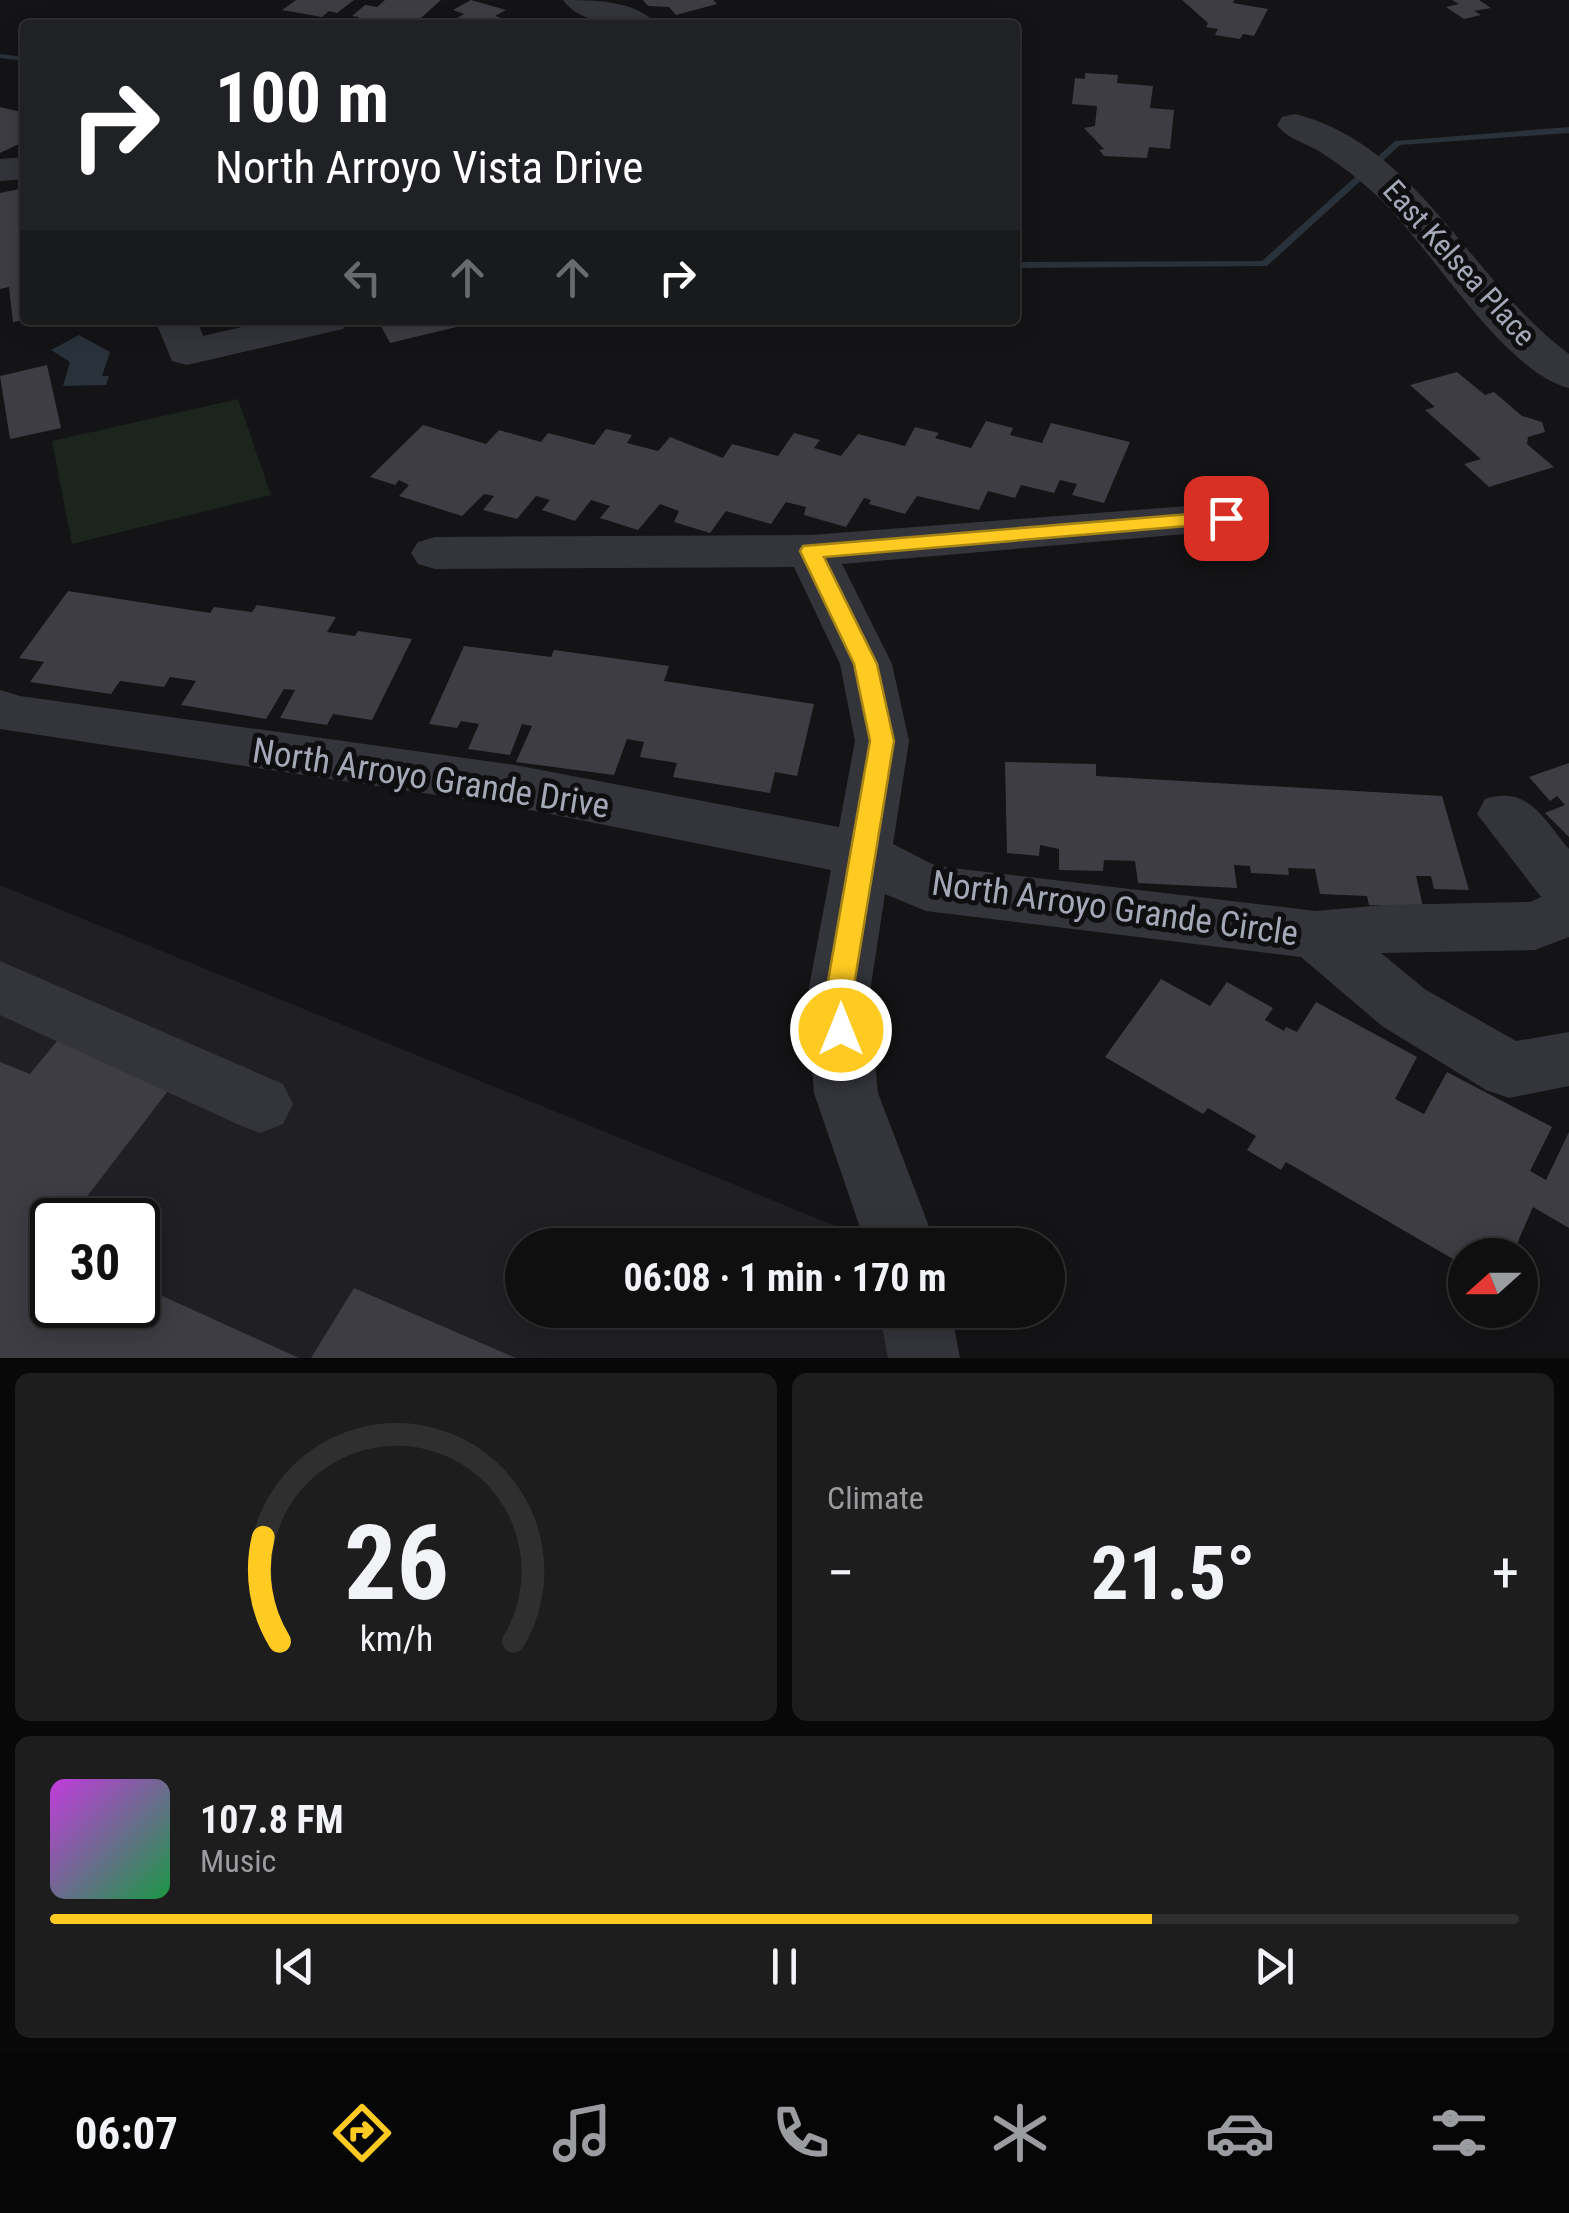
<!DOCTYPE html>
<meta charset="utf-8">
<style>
:root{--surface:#0f0f10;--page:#1d1d1e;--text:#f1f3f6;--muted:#9b9c9f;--line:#2f2f30;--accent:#ffcb22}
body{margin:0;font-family:"Roboto Condensed",sans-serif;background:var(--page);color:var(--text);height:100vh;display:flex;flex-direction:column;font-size:38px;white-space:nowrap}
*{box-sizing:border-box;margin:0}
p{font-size:32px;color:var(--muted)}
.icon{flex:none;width:55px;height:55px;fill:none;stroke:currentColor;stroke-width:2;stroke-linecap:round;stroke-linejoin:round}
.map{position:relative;height:1358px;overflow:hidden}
.panel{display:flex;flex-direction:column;gap:15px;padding:15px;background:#080809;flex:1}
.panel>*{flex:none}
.top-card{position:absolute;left:20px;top:20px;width:1000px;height:305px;border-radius:10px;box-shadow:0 5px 25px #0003,0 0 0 2px var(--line);background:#202124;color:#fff;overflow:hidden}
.needle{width:65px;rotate:249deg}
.controls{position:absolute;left:1448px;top:1238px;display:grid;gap:20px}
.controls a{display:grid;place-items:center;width:90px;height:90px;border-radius:50%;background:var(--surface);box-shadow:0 5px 25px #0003,0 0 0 2px var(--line);font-size:50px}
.speed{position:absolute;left:30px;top:1198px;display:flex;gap:20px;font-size:50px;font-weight:700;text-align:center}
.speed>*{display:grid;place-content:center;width:130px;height:130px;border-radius:50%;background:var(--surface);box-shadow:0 5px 25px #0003,0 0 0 2px var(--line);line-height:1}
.speed .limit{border:5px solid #111;border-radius:15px;background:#fff;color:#111}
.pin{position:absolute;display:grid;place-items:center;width:85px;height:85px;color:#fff;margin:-42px;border-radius:20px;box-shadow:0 5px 15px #0006}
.me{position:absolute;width:110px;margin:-55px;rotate:0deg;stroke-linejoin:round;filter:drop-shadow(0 0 8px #0008)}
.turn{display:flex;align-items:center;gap:35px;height:210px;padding:0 30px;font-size:45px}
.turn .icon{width:130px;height:130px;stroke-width:2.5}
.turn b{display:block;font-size:70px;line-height:85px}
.lanes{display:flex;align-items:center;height:95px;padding:0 30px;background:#0003;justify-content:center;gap:50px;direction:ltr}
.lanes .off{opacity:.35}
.big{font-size:75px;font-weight:700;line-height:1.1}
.panel .widget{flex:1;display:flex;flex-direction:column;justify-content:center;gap:15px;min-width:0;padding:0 35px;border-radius:15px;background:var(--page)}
.panel .dial{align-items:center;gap:0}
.dial svg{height:260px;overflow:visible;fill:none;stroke:var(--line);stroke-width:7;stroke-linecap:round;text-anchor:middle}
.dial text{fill:var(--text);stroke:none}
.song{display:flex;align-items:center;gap:30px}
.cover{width:120px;height:120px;border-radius:15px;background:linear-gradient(135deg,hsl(290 70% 55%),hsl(140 70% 35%))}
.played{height:10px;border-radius:5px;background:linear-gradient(90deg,var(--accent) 75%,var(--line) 75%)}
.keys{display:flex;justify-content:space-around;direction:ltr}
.heat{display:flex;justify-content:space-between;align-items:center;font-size:55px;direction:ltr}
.panel .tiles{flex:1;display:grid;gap:15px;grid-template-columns:1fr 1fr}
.widget:last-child{grid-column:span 2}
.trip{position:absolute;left:505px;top:1228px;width:560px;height:100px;border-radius:50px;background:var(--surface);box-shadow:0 5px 25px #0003,0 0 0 2px var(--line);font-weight:700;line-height:100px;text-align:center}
.tab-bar{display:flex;height:160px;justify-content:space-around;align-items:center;background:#060606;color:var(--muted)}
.tab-bar .icon{width:70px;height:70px}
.tab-bar .selected{color:var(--accent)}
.tab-bar b{font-size:45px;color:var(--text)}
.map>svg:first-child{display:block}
.built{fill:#201f23;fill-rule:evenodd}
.green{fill:#1b241d}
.water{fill:#29313a}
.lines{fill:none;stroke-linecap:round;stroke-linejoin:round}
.stream{fill:#29313a;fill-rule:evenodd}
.building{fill:#3e3d43}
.minor{fill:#34353b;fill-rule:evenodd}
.route{fill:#ffcb22;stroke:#a68416;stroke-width:2.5}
.labels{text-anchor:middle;stroke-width:10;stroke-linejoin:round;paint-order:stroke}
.far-street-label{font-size:30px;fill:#a4a8b7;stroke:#0f0f11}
.street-label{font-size:35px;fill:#a4a8b7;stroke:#0f0f11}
</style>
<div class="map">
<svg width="1569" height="1358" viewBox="0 0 1569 1358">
<rect width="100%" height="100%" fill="#141416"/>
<path class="built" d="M0 885 882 1245H522V1310H919L941 1358H0ZM52 1220H138V1305H52Z"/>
<polygon class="green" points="238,399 271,495 72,544 52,441"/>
<polygon class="water" points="79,335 110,352 102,376 109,376 106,385 63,386 70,362 51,350"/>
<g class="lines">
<g class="stream">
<polygon points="0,54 25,57 25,61 0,58"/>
<polygon points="1569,127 1569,133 1400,145 1267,266 1015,268 1015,262 1262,261 1395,141"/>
</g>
</g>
<g class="building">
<polygon points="296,0 354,0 337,13 329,11 322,17 282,10"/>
<polygon points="385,0 441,0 413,25 353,22 359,17 352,16 365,5 377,7"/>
<polygon points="471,0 506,10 495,16 513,22 445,25 464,14 453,10"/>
<polygon points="643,0 713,0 717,4 676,15 669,7 648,6"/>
<polygon points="1182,0 1234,0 1233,3 1268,9 1254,36 1243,34 1240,39 1215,35 1218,29 1206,27 1208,23"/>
<polygon points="1452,0 1479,0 1491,8 1474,11 1481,15 1464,19 1446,7 1459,4"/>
<polygon points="1085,73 1118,75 1117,83 1153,86 1150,108 1174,110 1170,149 1149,147 1147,158 1104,156 1099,150 1104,149 1084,128 1095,126 1097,106 1072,104 1075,78 1085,79"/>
<polygon points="0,107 25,113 25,141 0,153"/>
<polygon points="25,188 25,320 13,322 9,287 0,289 0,193"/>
<polygon points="362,320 467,320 469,324 390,343 379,322 365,326"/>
<polygon points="47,365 61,428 10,439 0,376"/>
<polygon points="1457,372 1485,395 1494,392 1522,416 1542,422 1545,432 1528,437 1527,444 1554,467 1489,487 1464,464 1481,459 1425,410 1435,407 1410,385"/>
<polygon points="986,421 1013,428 1010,435 1042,443 1051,423 1130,442 1104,503 1072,495 1077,484 1060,480 1054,493 1021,485 1015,498 988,491 979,510 917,496 905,514 869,504 871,500 864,498 846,527 804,515 806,507 786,502 771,524 726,511 710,533 674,522 679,511 660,504 638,530 600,518 610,506 591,500 575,521 542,510 550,500 536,496 517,519 483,510 494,496 484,494 462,516 399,496 409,485 399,480 395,485 370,477 423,425 486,444 499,430 541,442 548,433 594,445 606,429 632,435 627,443 658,451 670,437 723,458 732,444 778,456 794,433 820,440 814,448 841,456 858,434 905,446 915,427 939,433 935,438 971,448"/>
<polygon points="68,591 210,613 214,607 252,612 257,605 336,617 327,632 355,636 358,631 412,639 372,720 333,714 327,725 280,718 295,690 284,689 266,719 181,705 196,681 170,677 164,687 120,681 111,694 30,682 44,662 19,658"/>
<polygon points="464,646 551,657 554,650 669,666 664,681 814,704 797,776 775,772 770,793 673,777 677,763 640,757 644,742 627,739 614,775 516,762 532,726 522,724 510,755 468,749 479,724 461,721 457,728 429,724"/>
<polygon points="1005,762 1096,764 1096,776 1442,796 1469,890 1434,889 1431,876 1416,876 1423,907 1369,905 1367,896 1320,894 1315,869 1288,868 1289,875 1251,873 1250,866 1234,865 1237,888 1138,883 1135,861 1104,860 1103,871 1059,870 1059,849 1040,845 1039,856 1007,853"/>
<polygon points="1569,763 1569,837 1545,813 1565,805 1557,796 1550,801 1529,777"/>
<polygon points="1161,979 1210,1006 1227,982 1273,1008 1265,1020 1284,1031 1286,1027 1297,1032 1316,1002 1417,1057 1395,1099 1424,1114 1447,1072 1552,1127 1530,1171 1546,1180 1569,1132 1569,1228 1533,1207 1512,1255 1465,1255 1465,1266 1286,1162 1281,1170 1247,1150 1256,1136 1208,1108 1203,1114 1105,1057"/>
<polygon points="58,1040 171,1087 69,1220 52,1220 52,1305 138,1305 138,1285 299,1358 0,1358 0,1062 30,1074"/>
<polygon points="354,1288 516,1358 311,1358"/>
</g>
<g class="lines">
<g class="minor">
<path d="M563 0C591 0 638 0 657 25 628 25 582 27 563 0Z"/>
<path d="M1295 114C1419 145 1473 284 1569 354V388C1502 371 1429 244 1376 195 1359 179 1341 165 1322 153 1307 143 1287 139 1277 125L1282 117Z"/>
<polygon points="25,157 25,179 0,181 0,159"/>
<polygon points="155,320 197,320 203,336 272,320 349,320 343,329 187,365 172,361"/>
<path d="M1226 503 1243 507 1250 518 1243 529 842 564 892 664 909 741 893 844 936 866 1316 911 1384 905 1530 902 1541 897 1477 814 1485 799C1529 785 1543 819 1569 849V937L1535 950 1381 953 1426 990 1516 1041 1569 1032V1086L1509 1098 1486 1090 1382 1026 1301 957 926 911 885 894 869 998 878 1093 936 1245H866L814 1093 807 998 831 870 515 807 0 729V690L20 696 515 765 839 827 855 741 840 664 794 567 435 569 418 564 411 553 418 542 435 537 811 535Z"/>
<polygon points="0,961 283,1084 293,1104 283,1124 260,1133 237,1124 0,1015"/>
<polygon points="879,1310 951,1310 960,1358 888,1358"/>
</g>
</g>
<polygon class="route" points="1226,511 1237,518 1234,522 824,557 877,664 894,741 852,998 854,1030 850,1038 841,1041 831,1038 825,998 870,741 854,664 800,551 803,546"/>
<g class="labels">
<g class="far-street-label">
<text transform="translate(1459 263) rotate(48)" y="10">East Kelsea Place</text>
</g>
<g class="street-label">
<text transform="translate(431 778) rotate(9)" y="12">North Arroyo Grande Drive</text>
<text transform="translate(1115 908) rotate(8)" y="12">North Arroyo Grande Circle</text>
</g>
</g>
</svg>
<div class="controls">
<a><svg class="needle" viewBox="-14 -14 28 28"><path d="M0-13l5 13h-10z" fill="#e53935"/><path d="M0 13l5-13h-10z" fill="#9b9c9f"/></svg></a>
</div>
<div class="speed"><div class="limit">30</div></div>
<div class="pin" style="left:1226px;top:518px;background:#d93025"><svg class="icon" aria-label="arrive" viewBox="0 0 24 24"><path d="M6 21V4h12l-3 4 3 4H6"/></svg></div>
<svg class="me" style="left:841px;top:1030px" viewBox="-20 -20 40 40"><circle r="17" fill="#ffcb22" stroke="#fff" stroke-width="3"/><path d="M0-11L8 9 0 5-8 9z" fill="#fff"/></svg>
<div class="trip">06:08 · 1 min · 170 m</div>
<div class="top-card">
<div class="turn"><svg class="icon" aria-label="right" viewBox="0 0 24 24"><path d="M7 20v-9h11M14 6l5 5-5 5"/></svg><div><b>100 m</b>North Arroyo Vista Drive</div></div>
<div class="lanes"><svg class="icon off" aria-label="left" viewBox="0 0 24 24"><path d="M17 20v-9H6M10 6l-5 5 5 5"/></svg><svg class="icon off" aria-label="ahead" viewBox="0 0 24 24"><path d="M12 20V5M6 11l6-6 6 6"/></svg><svg class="icon off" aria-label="ahead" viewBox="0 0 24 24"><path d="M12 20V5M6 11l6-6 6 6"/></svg><svg class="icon" aria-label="right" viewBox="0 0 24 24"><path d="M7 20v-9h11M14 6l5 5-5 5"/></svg></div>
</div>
</div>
<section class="panel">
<div class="tiles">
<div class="widget dial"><svg viewBox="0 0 100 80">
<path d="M14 69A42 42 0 1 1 86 69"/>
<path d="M14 69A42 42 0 0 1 9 37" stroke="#ffcb22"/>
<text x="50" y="56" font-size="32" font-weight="700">26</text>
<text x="50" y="72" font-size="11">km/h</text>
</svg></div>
<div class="widget"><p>Climate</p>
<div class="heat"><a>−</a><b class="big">21.5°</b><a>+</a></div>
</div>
<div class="widget">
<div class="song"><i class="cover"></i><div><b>107.8 FM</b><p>Music</p></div></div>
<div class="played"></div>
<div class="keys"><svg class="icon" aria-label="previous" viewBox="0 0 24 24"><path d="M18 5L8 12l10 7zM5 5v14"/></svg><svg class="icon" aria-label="pause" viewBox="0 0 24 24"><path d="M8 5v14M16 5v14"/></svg><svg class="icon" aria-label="next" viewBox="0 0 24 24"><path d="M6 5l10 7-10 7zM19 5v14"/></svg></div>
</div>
</div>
</section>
<nav class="tab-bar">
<b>06:07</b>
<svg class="icon selected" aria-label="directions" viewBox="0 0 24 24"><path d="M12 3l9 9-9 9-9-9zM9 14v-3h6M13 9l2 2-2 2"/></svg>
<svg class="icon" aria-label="music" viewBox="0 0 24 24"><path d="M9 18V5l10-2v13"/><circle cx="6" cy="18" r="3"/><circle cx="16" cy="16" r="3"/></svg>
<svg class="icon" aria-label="phone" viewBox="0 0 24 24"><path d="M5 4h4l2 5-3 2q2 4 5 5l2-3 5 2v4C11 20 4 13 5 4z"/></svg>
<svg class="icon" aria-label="climate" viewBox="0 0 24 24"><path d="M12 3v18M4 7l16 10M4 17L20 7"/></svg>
<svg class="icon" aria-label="car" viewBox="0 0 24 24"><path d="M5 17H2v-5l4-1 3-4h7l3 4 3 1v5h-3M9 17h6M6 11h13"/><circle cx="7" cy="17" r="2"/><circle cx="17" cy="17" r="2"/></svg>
<svg class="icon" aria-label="filters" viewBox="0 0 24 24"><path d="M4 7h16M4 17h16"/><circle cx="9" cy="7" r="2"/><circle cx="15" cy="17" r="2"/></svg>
</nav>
